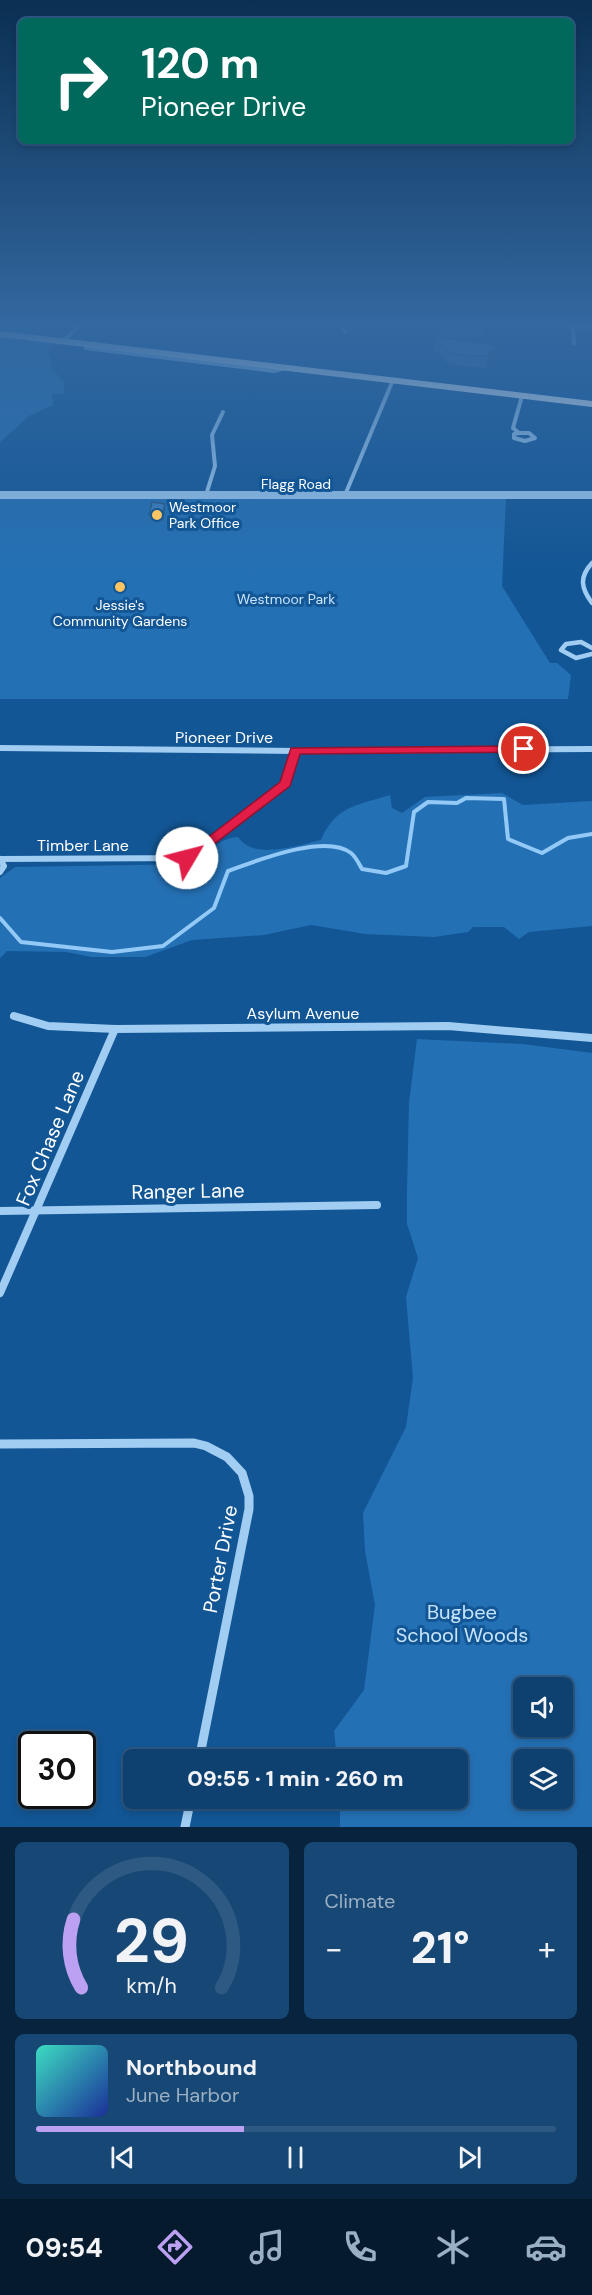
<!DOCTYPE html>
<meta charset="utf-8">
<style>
:root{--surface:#0e4070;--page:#174775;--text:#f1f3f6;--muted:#9bafc3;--line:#2e5983;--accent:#bca0f2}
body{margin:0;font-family:"DM Sans",sans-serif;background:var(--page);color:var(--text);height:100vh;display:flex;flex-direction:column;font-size:22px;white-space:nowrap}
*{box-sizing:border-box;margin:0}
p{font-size:20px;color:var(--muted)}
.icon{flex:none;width:33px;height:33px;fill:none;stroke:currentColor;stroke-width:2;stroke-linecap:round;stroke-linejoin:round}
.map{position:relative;height:1827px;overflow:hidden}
.panel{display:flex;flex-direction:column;gap:15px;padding:15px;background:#08233e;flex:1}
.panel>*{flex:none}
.banner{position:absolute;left:18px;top:18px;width:556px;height:126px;border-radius:9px;box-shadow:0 3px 9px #0003,0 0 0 2px var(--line);background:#00695c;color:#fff;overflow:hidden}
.fabs{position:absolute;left:513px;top:1677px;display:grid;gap:12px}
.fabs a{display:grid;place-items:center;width:60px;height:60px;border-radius:9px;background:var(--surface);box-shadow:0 3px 9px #0003,0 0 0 2px var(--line);font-size:30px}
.speed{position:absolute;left:18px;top:1731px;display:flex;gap:12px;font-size:30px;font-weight:700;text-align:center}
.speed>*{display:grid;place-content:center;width:78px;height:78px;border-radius:50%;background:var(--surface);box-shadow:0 3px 9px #0003,0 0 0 2px var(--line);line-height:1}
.speed .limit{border:3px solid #111;border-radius:9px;background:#fff;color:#111}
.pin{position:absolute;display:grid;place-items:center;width:51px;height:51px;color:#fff;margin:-26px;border:3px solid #fff;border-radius:50%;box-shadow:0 2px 6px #0007}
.me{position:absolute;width:66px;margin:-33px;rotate:53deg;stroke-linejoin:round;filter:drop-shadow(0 0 4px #0008)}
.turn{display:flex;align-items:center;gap:21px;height:126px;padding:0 24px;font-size:27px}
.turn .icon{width:78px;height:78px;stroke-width:2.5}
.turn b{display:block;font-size:42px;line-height:51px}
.big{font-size:45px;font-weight:800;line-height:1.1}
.panel .card{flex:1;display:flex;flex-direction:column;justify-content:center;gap:9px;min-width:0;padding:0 21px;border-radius:9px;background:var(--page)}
.panel .dial{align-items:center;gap:0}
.dial svg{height:156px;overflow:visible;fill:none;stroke:var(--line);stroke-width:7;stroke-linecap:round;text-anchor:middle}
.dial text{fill:var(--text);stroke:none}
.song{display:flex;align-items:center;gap:18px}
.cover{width:72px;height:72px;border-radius:9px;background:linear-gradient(135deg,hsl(170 70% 55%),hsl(230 70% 35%))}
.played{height:6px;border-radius:3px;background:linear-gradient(90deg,var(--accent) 40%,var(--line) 40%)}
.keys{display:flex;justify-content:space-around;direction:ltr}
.heat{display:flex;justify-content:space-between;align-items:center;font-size:33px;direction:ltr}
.panel .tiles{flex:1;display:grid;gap:15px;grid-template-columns:1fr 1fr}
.card:last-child{grid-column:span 2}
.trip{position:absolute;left:123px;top:1749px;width:345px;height:60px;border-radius:9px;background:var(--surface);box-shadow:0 3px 9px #0003,0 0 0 2px var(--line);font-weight:800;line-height:60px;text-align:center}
.menu{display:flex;height:96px;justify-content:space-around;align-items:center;background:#061a2d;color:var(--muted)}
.menu .icon{width:42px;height:42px}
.menu .current{color:var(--accent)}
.menu b{font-size:27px;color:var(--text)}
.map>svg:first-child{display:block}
.green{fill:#2470b4;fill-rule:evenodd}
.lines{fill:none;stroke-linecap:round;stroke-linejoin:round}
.stream-far1{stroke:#93c9f6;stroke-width:2}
.stream{stroke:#93c9f6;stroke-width:4}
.minor-far4{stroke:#a1cdf3;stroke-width:4}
.minor-far3{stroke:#a1cdf3;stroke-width:4.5}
.minor-far2{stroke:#a1cdf3;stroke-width:6}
.minor-far1{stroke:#a1cdf3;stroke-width:8}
.minor{stroke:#a1cdf3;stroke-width:9}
.tertiary-far1{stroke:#a1cdf3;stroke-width:6}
.tertiary{stroke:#a1cdf3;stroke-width:8}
.trunk{fill:#f6faff;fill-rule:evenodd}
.wall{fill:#336da3}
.shaded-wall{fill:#295984}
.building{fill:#3b7fbd;stroke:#295984;stroke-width:1.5}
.route{fill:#e11d48;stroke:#92132f;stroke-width:1.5}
.poi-dot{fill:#ffc563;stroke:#125695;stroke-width:2}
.labels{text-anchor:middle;stroke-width:6;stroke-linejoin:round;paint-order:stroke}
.far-street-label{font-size:14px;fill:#fff;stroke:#125695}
.far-poi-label{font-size:14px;fill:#fff;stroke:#125695;text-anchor:start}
.far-park-label{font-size:14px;fill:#c9e5fd;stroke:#125695}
.street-label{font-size:16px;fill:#fff;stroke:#125695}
.near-street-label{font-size:20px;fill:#fff;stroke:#125695}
.near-park-label{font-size:20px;fill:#c9e5fd;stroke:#125695}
</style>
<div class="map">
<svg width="592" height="1827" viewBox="0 0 592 1827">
<rect width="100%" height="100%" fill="#125695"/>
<g class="green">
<polygon points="0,322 39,322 27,334 0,330"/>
<polygon points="0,337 59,344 45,352 51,359 51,368 64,382 64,394 52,394 53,405 29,416 0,442"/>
<polygon points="0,497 506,497 502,586 550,663 557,663 571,675 568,699 0,699"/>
<path d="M502 793 523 805 592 801V926L529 932 519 939 504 927H473L468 932 434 937 365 934 311 925 264 935 192 940 145 957H92L66 952 7 951 0 958V878L15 867 197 864C209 853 220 837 238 837 254 861 298 845 321 840 335 806 358 805 390 795L392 808 402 813 425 797Z"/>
<path d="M417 1039 523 1044 592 1053V1827H340V1799L458 1798V1760L337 1759 334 1731 364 1690 375 1605 365 1551 363 1513 406 1427 413 1378 406 1297 418 1258 407 1224V1191L409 1103ZM524 1688H562V1726H524ZM524 1760H562V1798H524Z"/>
</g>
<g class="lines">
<polyline class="stream-far1" points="0,328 7,322"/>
<path class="stream" d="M0 918 21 942 112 952 163 946 214 908 228 871C256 861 325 833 351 853 356 857 359 864 362 869L386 873 406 866 414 812 428 802 457 803 466 798 504 799 508 839 542 853 568 838 592 834"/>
<g class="minor-far4">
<polyline points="342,322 340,324 345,332"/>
<polyline points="572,322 574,343"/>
<polyline points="573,327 592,327"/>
<polyline points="63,341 83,322"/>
<polyline points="87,344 86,348 274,371 286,368"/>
<polygon points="519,433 529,433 535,438 525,441 514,438 514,434"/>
<polyline points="519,433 513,428 522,396"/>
<polyline points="206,495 215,466 212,435 223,412"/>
<polyline points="345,495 393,380"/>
</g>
<g class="minor-far3">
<path d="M592 563C579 577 581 588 592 603"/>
<polyline points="592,648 581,642 566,644 561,650 576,658 592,654"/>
</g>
<g class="minor-far2">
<polyline points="0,748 296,751 592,749"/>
<polyline points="0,859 187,858 285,784 296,751"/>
<polyline points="0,859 4,866 0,872"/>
</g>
<g class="minor-far1">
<polyline points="14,1016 48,1026 115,1029 448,1026 592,1038"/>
<polyline points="0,1211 377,1205"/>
<polyline points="0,1293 115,1029"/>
</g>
<g class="minor">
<polyline points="0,1444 194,1443 206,1446 227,1457 242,1473 249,1496 249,1509 199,1760"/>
<polyline points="185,1827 191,1798"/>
</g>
<polyline class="tertiary-far1" points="0,495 592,495"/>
<polyline class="tertiary" points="0,495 592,495"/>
<polygon class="trunk" points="0,331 592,401 592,407 0,337"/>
</g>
<g class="wall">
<polygon points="483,326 482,336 440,338 496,345 495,356 486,368 458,366 448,363 434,348 435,337 438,337 439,327"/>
<polygon points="165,504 165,510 163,522 149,521 149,515"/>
</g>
<g class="shaded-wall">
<polygon points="496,345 495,356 486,368 487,356"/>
<polygon points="165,504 165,510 163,522 162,515"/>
</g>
<g class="building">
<polygon points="444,322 476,322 483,326 439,327"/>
<polygon points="435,337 496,345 487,356 458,355 449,352"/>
<polygon points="152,502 165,504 162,515 149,515"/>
</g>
<linearGradient id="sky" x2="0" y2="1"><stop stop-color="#0a2f52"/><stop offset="0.56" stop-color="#3368a0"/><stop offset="1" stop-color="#3368a0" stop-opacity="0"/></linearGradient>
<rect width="592" height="577" fill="url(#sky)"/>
<polygon class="route" points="524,746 530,749 528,752 300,754 290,786 192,861 187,862 181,858 280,782 291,748"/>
<g class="poi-dot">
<circle cx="157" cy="515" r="6"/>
<circle cx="120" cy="587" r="6"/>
</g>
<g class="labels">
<g class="far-street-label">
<text x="296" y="489">Flagg Road</text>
</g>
<g class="far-poi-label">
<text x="169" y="512">Westmoor<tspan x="169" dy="16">Park Office</tspan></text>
<text x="120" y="610" text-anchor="middle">Jessie's<tspan x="120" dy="16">Community Gardens</tspan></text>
</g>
<g class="far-park-label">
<text x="286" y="604">Westmoor Park</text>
</g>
<g class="street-label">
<text x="224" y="743">Pioneer Drive</text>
<text x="83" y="851">Timber Lane</text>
<text x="303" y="1019">Asylum Avenue</text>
</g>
<g class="near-street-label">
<text transform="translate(50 1138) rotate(-67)" y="7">Fox Chase Lane</text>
<text transform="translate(188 1191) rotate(-1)" y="7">Ranger Lane</text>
<text transform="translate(220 1559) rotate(-79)" y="7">Porter Drive</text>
</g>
<g class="near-park-label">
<text x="462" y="1619">Bugbee<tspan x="462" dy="23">School Woods</tspan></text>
</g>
</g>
</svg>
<div class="fabs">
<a><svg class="icon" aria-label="sound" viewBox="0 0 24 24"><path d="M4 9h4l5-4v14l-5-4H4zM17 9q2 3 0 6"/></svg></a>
<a><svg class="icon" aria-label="layers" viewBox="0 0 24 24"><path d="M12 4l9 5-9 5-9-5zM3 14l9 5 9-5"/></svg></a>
</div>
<div class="speed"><div class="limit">30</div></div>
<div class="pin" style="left:524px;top:749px;background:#d93025"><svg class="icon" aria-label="arrive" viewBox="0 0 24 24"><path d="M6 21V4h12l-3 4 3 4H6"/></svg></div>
<svg class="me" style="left:187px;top:858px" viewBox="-20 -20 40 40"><circle r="19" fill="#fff"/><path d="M0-13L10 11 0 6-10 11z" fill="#e11d48"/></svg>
<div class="trip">09:55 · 1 min · 260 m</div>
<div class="banner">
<div class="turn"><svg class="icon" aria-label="right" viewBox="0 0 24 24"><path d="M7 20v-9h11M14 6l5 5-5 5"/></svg><div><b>120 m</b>Pioneer Drive</div></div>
</div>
</div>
<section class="panel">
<div class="tiles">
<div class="card dial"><svg viewBox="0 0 100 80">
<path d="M14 69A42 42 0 1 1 86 69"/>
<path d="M14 69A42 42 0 0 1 10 34" stroke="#bca0f2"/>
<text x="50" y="56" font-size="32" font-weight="700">29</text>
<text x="50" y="72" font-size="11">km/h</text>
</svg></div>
<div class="card"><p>Climate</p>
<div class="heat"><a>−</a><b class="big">21°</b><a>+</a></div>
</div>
<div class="card">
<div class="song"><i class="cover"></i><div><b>Northbound</b><p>June Harbor</p></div></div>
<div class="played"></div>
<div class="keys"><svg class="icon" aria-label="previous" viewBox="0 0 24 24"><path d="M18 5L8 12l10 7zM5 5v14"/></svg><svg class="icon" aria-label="pause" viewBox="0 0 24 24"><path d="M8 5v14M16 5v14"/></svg><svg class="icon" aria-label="next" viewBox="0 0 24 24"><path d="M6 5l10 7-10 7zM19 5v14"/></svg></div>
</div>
</div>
</section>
<nav class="menu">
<b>09:54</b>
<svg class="icon current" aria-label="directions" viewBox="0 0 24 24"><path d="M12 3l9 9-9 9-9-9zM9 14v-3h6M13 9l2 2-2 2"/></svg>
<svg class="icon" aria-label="music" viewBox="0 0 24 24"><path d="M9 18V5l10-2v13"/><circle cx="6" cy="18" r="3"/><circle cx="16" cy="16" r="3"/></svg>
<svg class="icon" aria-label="phone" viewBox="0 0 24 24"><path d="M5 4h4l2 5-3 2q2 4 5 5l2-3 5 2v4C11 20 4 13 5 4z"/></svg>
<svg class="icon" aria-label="climate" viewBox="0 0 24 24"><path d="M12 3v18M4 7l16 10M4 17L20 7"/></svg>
<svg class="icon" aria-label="car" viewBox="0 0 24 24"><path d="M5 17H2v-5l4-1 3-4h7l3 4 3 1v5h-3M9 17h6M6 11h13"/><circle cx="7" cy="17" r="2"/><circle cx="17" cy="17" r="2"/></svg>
</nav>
